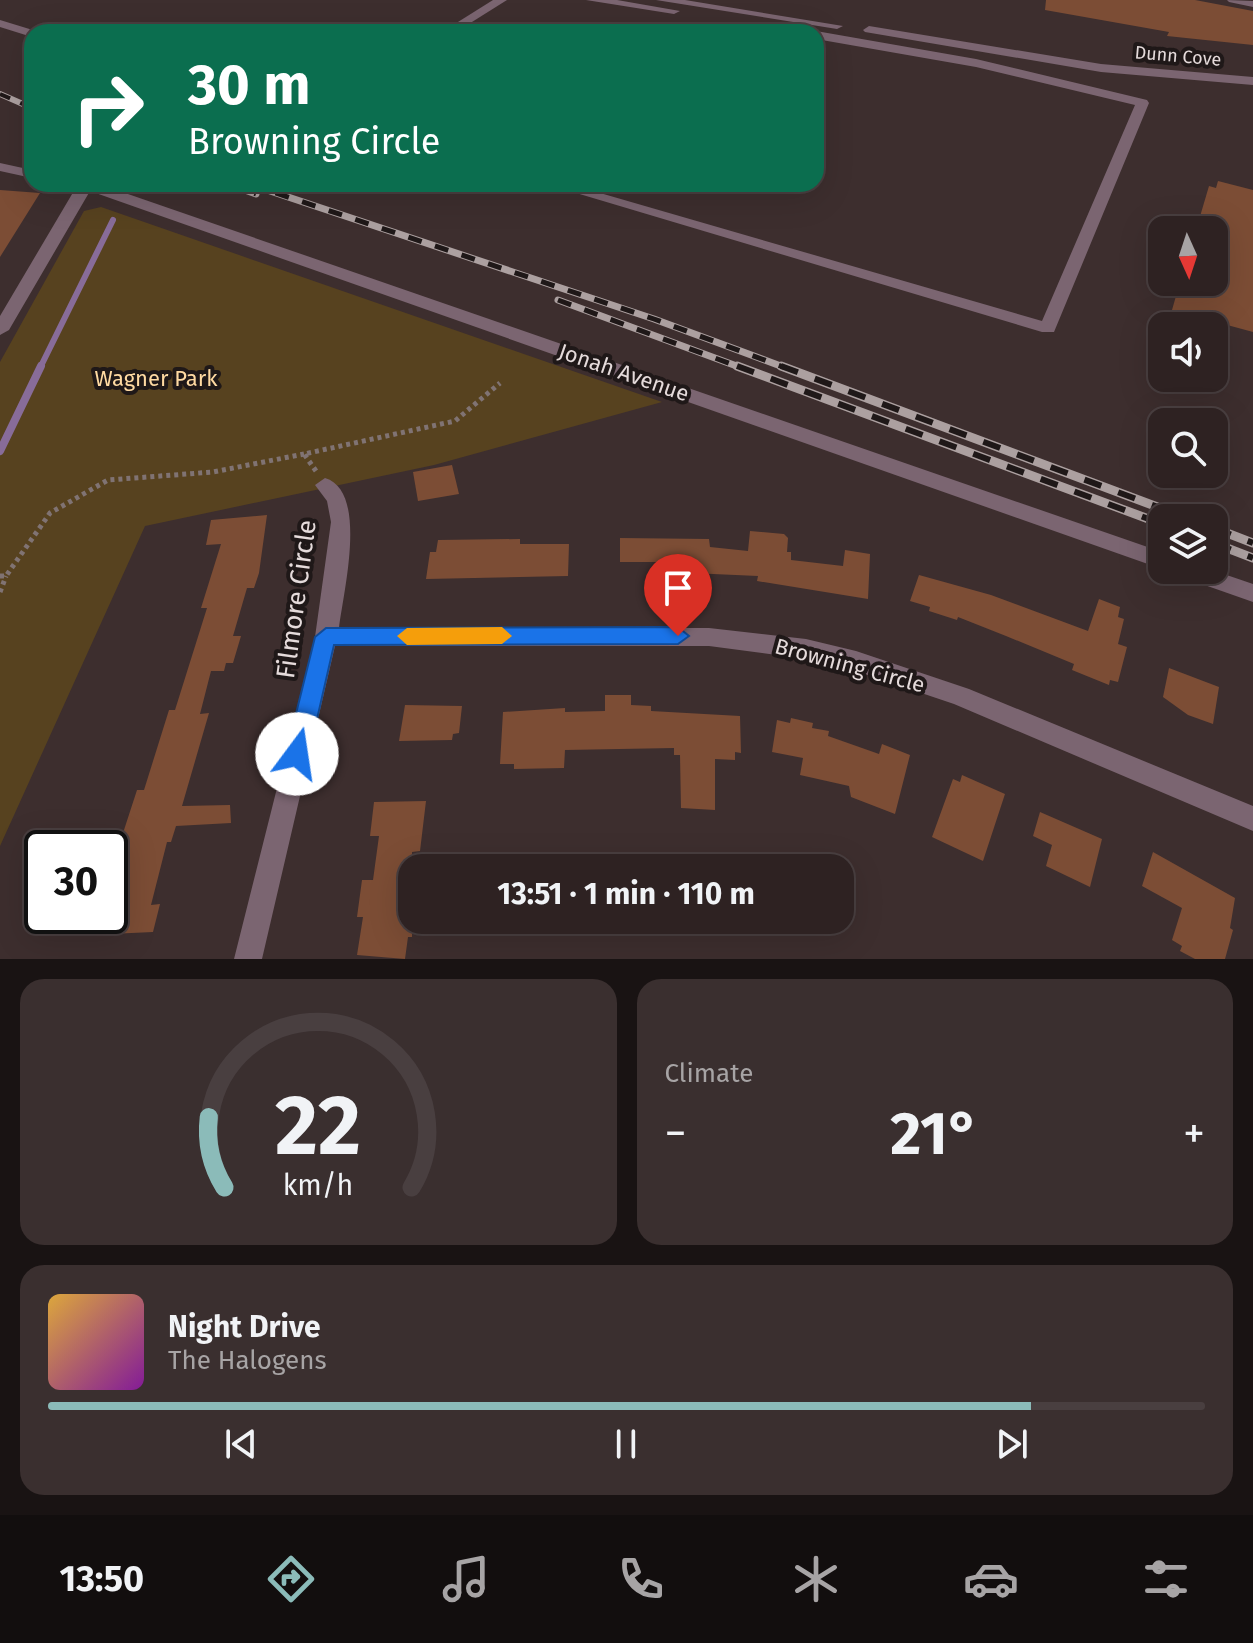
<!DOCTYPE html>
<meta charset="utf-8">
<style>
:root{--surface:#2e2222;--page:#3a2f2f;--text:#f1f3f6;--muted:#a7a4a5;--line:#493f40;--accent:#8bbbb9}
body{margin:0;font-family:"Fira Sans",sans-serif;background:var(--page);color:var(--text);height:100vh;display:flex;flex-direction:column;font-size:30px;white-space:nowrap}
*{box-sizing:border-box;margin:0}
p{font-size:26px;color:var(--muted)}
.icon{flex:none;width:44px;height:44px;fill:none;stroke:currentColor;stroke-width:2;stroke-linecap:round;stroke-linejoin:round}
.map{position:relative;height:959px;overflow:hidden}
.panel{display:flex;flex-direction:column;gap:20px;padding:20px;background:#191313;flex:1}
.panel>*{flex:none}
.top-card{position:absolute;left:24px;top:24px;width:800px;height:168px;border-radius:24px;box-shadow:0 8px 32px #0002,0 0 0 2px var(--line);background:#0b6e4f;color:#fff;overflow:hidden}
.needle{width:52px;rotate:177deg}
.controls{position:absolute;left:1148px;top:216px;display:grid;gap:16px}
.controls a{display:grid;place-items:center;width:80px;height:80px;border-radius:16px;background:var(--surface);box-shadow:0 8px 32px #0002,0 0 0 2px var(--line);font-size:40px}
.speed{position:absolute;left:24px;top:830px;display:flex;gap:16px;font-size:40px;font-weight:700;text-align:center}
.speed>*{display:grid;place-content:center;width:104px;height:104px;border-radius:50%;background:var(--surface);box-shadow:0 8px 32px #0002,0 0 0 2px var(--line);line-height:1}
.speed .limit{border:4px solid #111;border-radius:12px;background:#fff;color:#111}
.pin{position:absolute;display:grid;place-items:center;width:68px;height:68px;color:#fff;margin:-82px -34px;border-radius:50% 50% 50% 0;rotate:-45deg;box-shadow:0 0 8px #0007}
.pin .icon{rotate:45deg}
.me{position:absolute;width:88px;margin:-44px;rotate:14deg;stroke-linejoin:round;filter:drop-shadow(0 0 6px #0008)}
.turn{display:flex;align-items:center;gap:28px;height:168px;padding:0 32px;font-size:36px}
.turn .icon{width:104px;height:104px;stroke-width:2.5}
.turn b{display:block;font-size:56px;line-height:68px}
.big{font-size:60px;font-weight:700;line-height:1.1}
.panel .card{flex:1;display:flex;flex-direction:column;justify-content:center;gap:12px;min-width:0;padding:0 28px;border-radius:24px;background:var(--page)}
.panel .dial{align-items:center;gap:0}
.dial svg{height:208px;overflow:visible;fill:none;stroke:var(--line);stroke-width:7;stroke-linecap:round;text-anchor:middle}
.dial text{fill:var(--text);stroke:none}
.song{display:flex;align-items:center;gap:24px}
.cover{width:96px;height:96px;border-radius:12px;background:linear-gradient(135deg,hsl(40 70% 55%),hsl(290 70% 35%))}
.played{height:8px;border-radius:4px;background:linear-gradient(90deg,var(--accent) 85%,var(--line) 85%)}
.keys{display:flex;justify-content:space-around;direction:ltr}
.heat{display:flex;justify-content:space-between;align-items:center;font-size:44px;direction:ltr}
.panel .tiles{flex:1;display:grid;gap:20px;grid-template-columns:1fr 1fr}
.card:last-child{grid-column:span 2}
.trip{position:absolute;left:398px;top:854px;width:456px;height:80px;border-radius:24px;background:var(--surface);box-shadow:0 8px 32px #0002,0 0 0 2px var(--line);font-weight:700;line-height:80px;text-align:center}
.dock{display:flex;height:128px;justify-content:space-around;align-items:center;background:#120e0e;color:var(--muted)}
.dock .icon{width:56px;height:56px}
.dock .active{color:var(--accent)}
.dock b{font-size:36px;color:var(--text)}
.map>svg:first-child{display:block}
.green{fill:#57421f}
.lines{fill:none;stroke-linecap:round;stroke-linejoin:round}
.stream-far1{stroke:#886c99;stroke-width:6}
.stream{stroke:#886c99;stroke-width:8}
.building{fill:#7c4d35}
.path{stroke:#807373;stroke-width:5;stroke-dasharray:4 4;stroke-linecap:butt}
.minor{fill:#7b6571;fill-rule:evenodd}
.rail-far2-casing{stroke:#aca0a0;stroke-width:6}
.rail-far1-casing{stroke:#aca0a0;stroke-width:7}
.rail-casing{stroke:#aca0a0;stroke-width:9}
.rail-far2{stroke:#1f1818;stroke-width:4;stroke-dasharray:11;stroke-linecap:butt}
.rail-far1{stroke:#1f1818;stroke-width:5;stroke-dasharray:14;stroke-linecap:butt}
.rail{stroke:#1f1818;stroke-width:6;stroke-dasharray:18;stroke-linecap:butt}
.route{fill:#1a73e8;stroke:#114b97;stroke-width:2}
.slow{fill:#f59e0b}
.labels{text-anchor:middle;stroke-width:8;stroke-linejoin:round;paint-order:stroke}
.far-street-label{font-size:18px;fill:#e5dbdb;stroke:#1f1818}
.street-label{font-size:22px;fill:#e5dbdb;stroke:#1f1818}
.park-label{font-size:22px;fill:#ffdaa2;stroke:#1f1818}
.near-street-label{font-size:26px;fill:#e5dbdb;stroke:#1f1818}
</style>
<div class="map">
<svg width="1253" height="959" viewBox="0 0 1253 959">
<rect width="100%" height="100%" fill="#3d2e2e"/>
<polygon class="green" points="101,207 662,402 434,465 145,526 0,846 0,362 84,211"/>
<g class="lines">
<polyline class="stream-far1" points="40,368 113,220"/>
<polyline class="stream" points="0,451 41,366"/>
</g>
<g class="building">
<polygon points="1046,0 1195,0 1253,11 1253,45 1167,36 1169,32 1045,10"/>
<polygon points="1218,181 1253,190 1253,332 1172,310 1180,282 1214,282 1214,230 1196,230 1209,186 1216,188"/>
<polygon points="0,190 40,193 0,257"/>
<polygon points="452,465 459,494 418,501 413,472"/>
<polygon points="267,515 259,573 254,588 247,588 233,636 241,636 233,663 226,663 224,671 211,671 200,714 209,713 182,806 230,805 231,823 176,826 171,842 167,842 151,905 160,904 153,932 110,934 110,873 137,790 144,790 169,710 175,710 207,608 201,608 221,544 206,545 211,520"/>
<polygon points="750,531 784,534 788,538 787,552 791,552 791,560 843,566 845,550 870,554 868,599 757,581 758,576 668,572 663,562 620,562 620,538 709,539 710,547 748,551"/>
<polygon points="520,539 520,544 569,544 568,576 426,579 430,552 436,552 438,540"/>
<polygon points="919,575 991,595 1088,631 1099,599 1120,607 1118,617 1124,619 1118,644 1127,647 1118,682 1110,680 1109,685 1072,670 1074,664 1006,636 958,617 957,620 929,611 930,607 910,601"/>
<polygon points="1169,668 1219,687 1213,724 1188,715 1163,697"/>
<polygon points="605,695 631,695 631,705 651,706 651,711 740,716 741,753 735,752 735,760 715,759 715,810 681,808 680,755 674,755 674,748 565,750 564,768 514,769 514,764 500,764 503,712 565,708 565,712 605,711"/>
<polygon points="405,705 462,706 459,733 453,734 452,740 399,741"/>
<polygon points="791,718 813,723 812,728 829,731 828,736 879,754 882,744 910,755 895,814 851,797 849,786 800,775 803,758 772,752 777,720 790,723"/>
<polygon points="962,775 1005,794 983,861 932,837 953,779 960,782"/>
<polygon points="426,801 420,851 412,852 412,937 408,937 405,959 357,955 363,917 357,917 362,880 373,880 379,836 370,836 374,802"/>
<polygon points="1040,812 1102,839 1090,887 1046,866 1052,845 1033,836"/>
<polygon points="1153,852 1235,898 1230,928 1233,930 1225,959 1195,959 1180,951 1182,946 1172,940 1182,908 1142,886"/>
</g>
<g class="lines">
<g class="path">
<polyline points="316,471 304,454 455,421 500,383"/>
<polyline points="0,576 6,576 50,513 108,480 213,472 304,454"/>
<polyline points="0,592 6,576"/>
</g>
<g class="minor">
<polygon points="493,0 507,0 456,32 442,32"/>
<polygon points="586,0 617,0 680,11 674,14"/>
<polygon points="656,0 685,0 843,26 837,29"/>
<polygon points="1227,0 1253,1 1253,7 1229,2"/>
<polygon points="0,20 36,31 37,32 32,32 32,37 0,27"/>
<polygon points="869,26 1101,64 1253,77 1253,85 1101,72 865,32 863,30"/>
<polygon points="816,31 976,59 1147,100 1149,103 1054,332 1042,332 546,184 569,184 1042,321 1135,105 976,67 816,39"/>
<polygon points="0,163 32,170 32,178 0,171"/>
<polygon points="78,184 99,184 1162,552 1162,569 90,191 9,330 0,335 0,316"/>
<path d="M325 478C369 491 343 593 339 628H709L806 639 856 651 969 689 1253 806V831L954 704 856 671 806 659 709 646H335L262 959H234L315 637 331 522 327 501 315 485Z"/>
<polygon points="1176,570 1212,570 1253,584 1253,602 1179,576"/>
</g>
<g class="rail-far2-casing">
<polyline id="rail-far2" points="0,94 32,108"/>
</g>
<g class="rail-far1-casing">
<g id="rail-far1">
<polyline points="228,184 256,194"/>
<polyline points="249,184 654,319 786,368"/>
<polyline points="558,300 742,368"/>
</g>
</g>
<g class="rail-casing">
<g id="rail">
<polyline points="737,366 1162,524"/>
<polyline points="781,366 1187,518"/>
<polyline points="1214,528 1253,543"/>
<polyline points="1214,543 1253,558"/>
</g>
</g>
<use href="#rail-far2" class="rail-far2"/>
<use href="#rail-far1" class="rail-far1"/>
<use href="#rail" class="rail"/>
</g>
<polygon class="route" points="678,627 689,636 678,644 334,645 309,754 305,761 297,764 289,761 286,754 315,637 326,628"/>
<polygon class="slow" points="502,627 512,636 502,644 407,645 397,636 407,628"/>
<g class="labels">
<g class="far-street-label">
<text transform="translate(1178 56) rotate(5)" y="6">Dunn Cove</text>
</g>
<g class="street-label">
<text transform="translate(624 372) rotate(19)" y="8">Jonah Avenue</text>
<text transform="translate(850 665) rotate(15)" y="8">Browning Circle</text>
</g>
<g class="park-label">
<text x="156" y="386">Wagner Park</text>
</g>
<g class="near-street-label">
<text transform="translate(296 599) rotate(-82)" y="9">Filmore Circle</text>
</g>
</g>
</svg>
<div class="controls">
<a><svg class="needle" viewBox="-14 -14 28 28"><path d="M0-13l5 13h-10z" fill="#e53935"/><path d="M0 13l5-13h-10z" fill="#a7a4a5"/></svg></a>
<a><svg class="icon" aria-label="sound" viewBox="0 0 24 24"><path d="M4 9h4l5-4v14l-5-4H4zM17 9q2 3 0 6"/></svg></a>
<a><svg class="icon" aria-label="search" viewBox="0 0 24 24"><circle cx="10" cy="10" r="6"/><path d="M15 15l6 6"/></svg></a>
<a><svg class="icon" aria-label="layers" viewBox="0 0 24 24"><path d="M12 4l9 5-9 5-9-5zM3 14l9 5 9-5"/></svg></a>
</div>
<div class="speed"><div class="limit">30</div></div>
<div class="pin" style="left:678px;top:636px;background:#d93025"><svg class="icon" aria-label="arrive" viewBox="0 0 24 24"><path d="M6 21V4h12l-3 4 3 4H6"/></svg></div>
<svg class="me" style="left:297px;top:754px" viewBox="-20 -20 40 40"><circle r="19" fill="#fff"/><path d="M0-13L10 11 0 6-10 11z" fill="#1a73e8"/></svg>
<div class="trip">13:51 · 1 min · 110 m</div>
<div class="top-card">
<div class="turn"><svg class="icon" aria-label="right" viewBox="0 0 24 24"><path d="M7 20v-9h11M14 6l5 5-5 5"/></svg><div><b>30 m</b>Browning Circle</div></div>
</div>
</div>
<section class="panel">
<div class="tiles">
<div class="card dial"><svg viewBox="0 0 100 80">
<path d="M14 69A42 42 0 1 1 86 69"/>
<path d="M14 69A42 42 0 0 1 8 42" stroke="#8bbbb9"/>
<text x="50" y="56" font-size="32" font-weight="700">22</text>
<text x="50" y="72" font-size="11">km/h</text>
</svg></div>
<div class="card"><p>Climate</p>
<div class="heat"><a>−</a><b class="big">21°</b><a>+</a></div>
</div>
<div class="card">
<div class="song"><i class="cover"></i><div><b>Night Drive</b><p>The Halogens</p></div></div>
<div class="played"></div>
<div class="keys"><svg class="icon" aria-label="previous" viewBox="0 0 24 24"><path d="M18 5L8 12l10 7zM5 5v14"/></svg><svg class="icon" aria-label="pause" viewBox="0 0 24 24"><path d="M8 5v14M16 5v14"/></svg><svg class="icon" aria-label="next" viewBox="0 0 24 24"><path d="M6 5l10 7-10 7zM19 5v14"/></svg></div>
</div>
</div>
</section>
<nav class="dock">
<b>13:50</b>
<svg class="icon active" aria-label="directions" viewBox="0 0 24 24"><path d="M12 3l9 9-9 9-9-9zM9 14v-3h6M13 9l2 2-2 2"/></svg>
<svg class="icon" aria-label="music" viewBox="0 0 24 24"><path d="M9 18V5l10-2v13"/><circle cx="6" cy="18" r="3"/><circle cx="16" cy="16" r="3"/></svg>
<svg class="icon" aria-label="phone" viewBox="0 0 24 24"><path d="M5 4h4l2 5-3 2q2 4 5 5l2-3 5 2v4C11 20 4 13 5 4z"/></svg>
<svg class="icon" aria-label="climate" viewBox="0 0 24 24"><path d="M12 3v18M4 7l16 10M4 17L20 7"/></svg>
<svg class="icon" aria-label="car" viewBox="0 0 24 24"><path d="M5 17H2v-5l4-1 3-4h7l3 4 3 1v5h-3M9 17h6M6 11h13"/><circle cx="7" cy="17" r="2"/><circle cx="17" cy="17" r="2"/></svg>
<svg class="icon" aria-label="filters" viewBox="0 0 24 24"><path d="M4 7h16M4 17h16"/><circle cx="9" cy="7" r="2"/><circle cx="15" cy="17" r="2"/></svg>
</nav>
